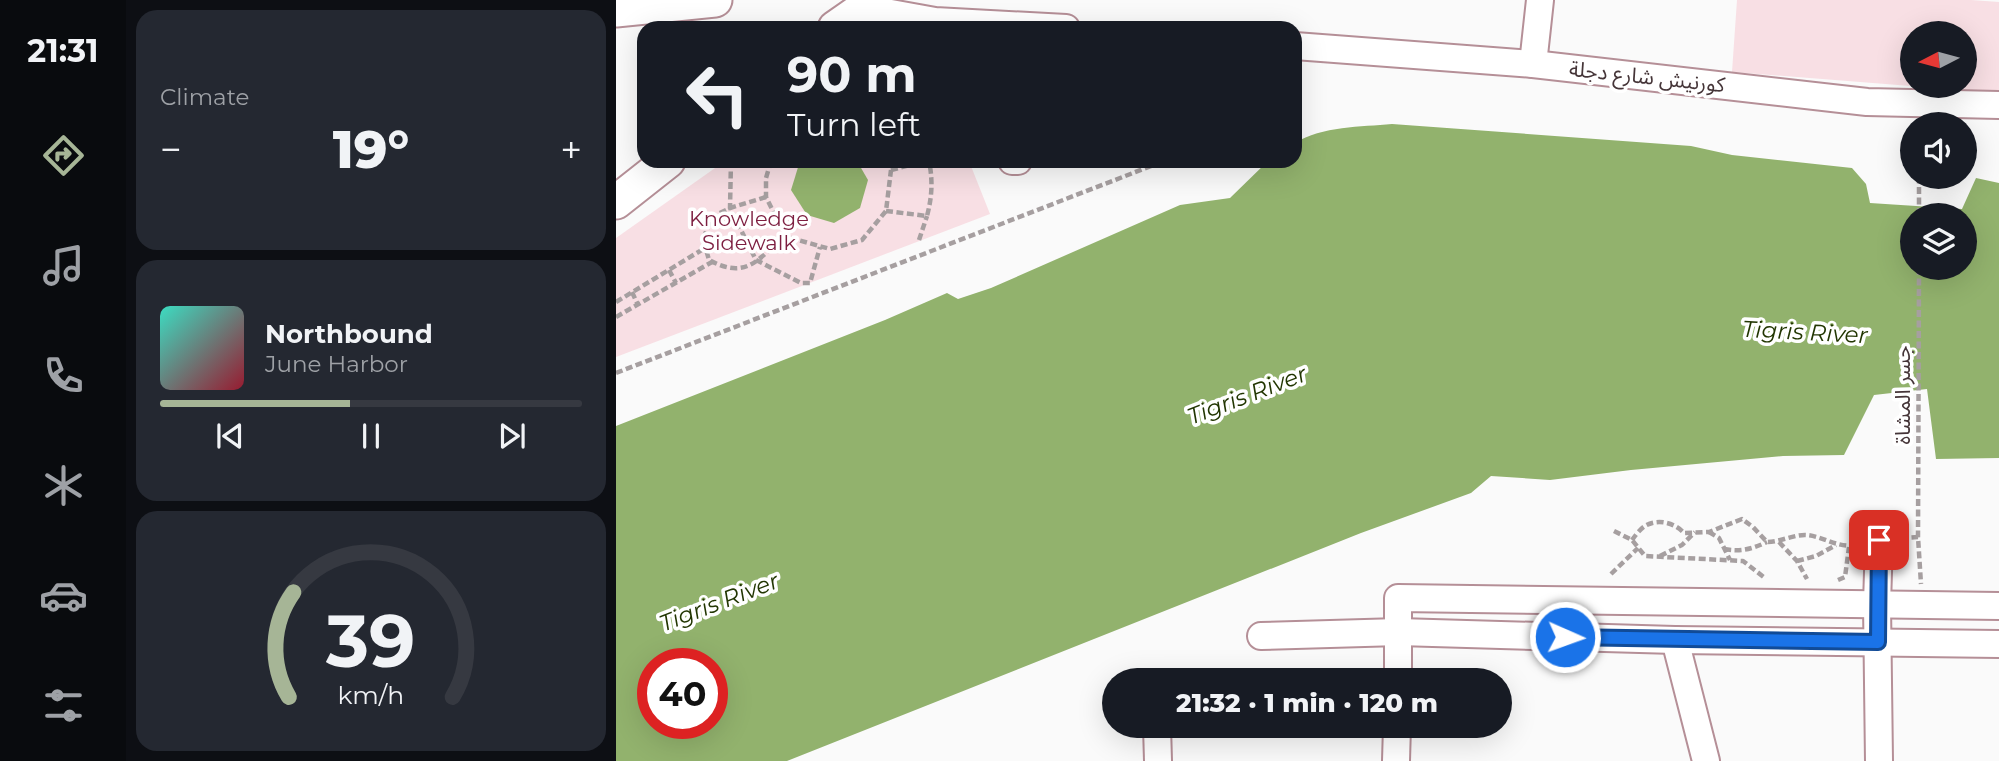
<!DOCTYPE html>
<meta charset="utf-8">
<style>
:root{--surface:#171b24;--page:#242831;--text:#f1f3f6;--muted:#9ea1a6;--line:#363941;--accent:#a6b596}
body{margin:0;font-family:Montserrat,"Noto Sans Arabic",sans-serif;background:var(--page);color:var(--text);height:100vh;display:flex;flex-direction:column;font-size:26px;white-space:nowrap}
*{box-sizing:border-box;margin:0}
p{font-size:23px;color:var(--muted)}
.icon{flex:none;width:38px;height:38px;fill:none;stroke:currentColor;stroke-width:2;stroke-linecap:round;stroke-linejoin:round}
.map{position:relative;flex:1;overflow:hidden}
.side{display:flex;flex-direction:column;gap:10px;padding:10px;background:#0d0f14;width:490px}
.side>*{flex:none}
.top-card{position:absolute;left:21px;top:21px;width:665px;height:147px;border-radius:21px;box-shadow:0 7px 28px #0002;background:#171b24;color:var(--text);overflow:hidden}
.needle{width:46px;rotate:264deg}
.buttons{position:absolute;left:1284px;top:21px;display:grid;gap:14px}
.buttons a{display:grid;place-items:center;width:77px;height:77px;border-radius:50%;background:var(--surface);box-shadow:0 7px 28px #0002;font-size:35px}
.speed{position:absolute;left:21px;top:648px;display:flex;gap:14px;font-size:35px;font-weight:700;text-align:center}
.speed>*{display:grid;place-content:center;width:91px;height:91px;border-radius:50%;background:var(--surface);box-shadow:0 7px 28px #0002;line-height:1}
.speed .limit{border:10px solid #d22;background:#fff;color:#111}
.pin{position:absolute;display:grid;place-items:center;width:60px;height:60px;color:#fff;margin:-30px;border-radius:14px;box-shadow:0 4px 10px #0006}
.me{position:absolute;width:77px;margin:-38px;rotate:92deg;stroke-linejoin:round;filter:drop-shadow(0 0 5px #0008)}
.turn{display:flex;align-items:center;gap:24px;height:147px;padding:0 35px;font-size:32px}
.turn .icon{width:91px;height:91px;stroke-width:2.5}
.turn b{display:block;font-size:49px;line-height:60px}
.big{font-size:52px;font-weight:800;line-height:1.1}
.side .tile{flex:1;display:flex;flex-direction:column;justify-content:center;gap:10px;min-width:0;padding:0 24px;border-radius:21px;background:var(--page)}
.side .dial{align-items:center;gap:0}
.dial svg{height:182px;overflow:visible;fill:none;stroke:var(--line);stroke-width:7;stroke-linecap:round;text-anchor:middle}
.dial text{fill:var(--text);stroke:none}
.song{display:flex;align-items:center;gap:21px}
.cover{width:84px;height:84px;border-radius:10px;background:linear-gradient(135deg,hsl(170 70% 55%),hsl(350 70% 35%))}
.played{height:7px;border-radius:4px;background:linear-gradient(90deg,var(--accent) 45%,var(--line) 45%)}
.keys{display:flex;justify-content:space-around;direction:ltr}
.heat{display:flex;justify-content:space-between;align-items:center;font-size:38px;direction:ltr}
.trip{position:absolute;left:486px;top:668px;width:410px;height:70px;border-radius:35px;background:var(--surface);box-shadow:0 7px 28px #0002;font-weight:800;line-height:70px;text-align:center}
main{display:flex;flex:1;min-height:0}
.menu{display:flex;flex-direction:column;width:126px;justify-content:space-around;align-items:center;background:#090b0e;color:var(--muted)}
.menu .icon{width:49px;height:49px}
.menu .on{color:var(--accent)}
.menu b{font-size:32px;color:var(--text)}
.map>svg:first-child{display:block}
.green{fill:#f8dfe4;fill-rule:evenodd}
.water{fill:#92b26d;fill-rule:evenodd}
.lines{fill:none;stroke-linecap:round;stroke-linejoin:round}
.minor-casing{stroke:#b58f97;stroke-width:30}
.major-casing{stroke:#b58f97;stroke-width:37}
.path{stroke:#a69fa0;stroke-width:4.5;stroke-dasharray:7 3.5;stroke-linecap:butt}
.minor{stroke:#fff;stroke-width:26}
.major{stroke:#fff;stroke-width:33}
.route-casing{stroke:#114b97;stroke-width:18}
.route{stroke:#1a73e8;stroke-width:12}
.labels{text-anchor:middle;stroke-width:7;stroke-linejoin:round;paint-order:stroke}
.street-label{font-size:21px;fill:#453538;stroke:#fff}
.park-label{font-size:21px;fill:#7d1e40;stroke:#fff}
.water-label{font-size:23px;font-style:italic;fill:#223602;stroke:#fff}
</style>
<main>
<nav class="menu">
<b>21:31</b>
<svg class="icon on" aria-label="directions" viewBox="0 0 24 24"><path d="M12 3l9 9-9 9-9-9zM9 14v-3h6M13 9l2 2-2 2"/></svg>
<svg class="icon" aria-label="music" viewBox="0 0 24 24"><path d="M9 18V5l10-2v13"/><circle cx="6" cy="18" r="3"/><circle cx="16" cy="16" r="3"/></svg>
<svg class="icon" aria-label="phone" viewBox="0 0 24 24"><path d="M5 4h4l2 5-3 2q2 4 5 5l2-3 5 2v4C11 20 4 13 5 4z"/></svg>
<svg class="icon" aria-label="climate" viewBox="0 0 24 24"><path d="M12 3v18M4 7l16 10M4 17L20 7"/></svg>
<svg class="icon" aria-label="car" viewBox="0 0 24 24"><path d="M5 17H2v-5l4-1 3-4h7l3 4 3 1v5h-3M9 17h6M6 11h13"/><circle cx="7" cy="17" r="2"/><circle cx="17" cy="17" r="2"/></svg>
<svg class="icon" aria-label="filters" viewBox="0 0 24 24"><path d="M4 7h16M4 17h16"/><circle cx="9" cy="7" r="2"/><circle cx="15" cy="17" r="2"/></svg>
</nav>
<section class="side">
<div class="tile"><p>Climate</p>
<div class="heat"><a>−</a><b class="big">19°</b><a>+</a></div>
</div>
<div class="tile">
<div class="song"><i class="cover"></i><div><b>Northbound</b><p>June Harbor</p></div></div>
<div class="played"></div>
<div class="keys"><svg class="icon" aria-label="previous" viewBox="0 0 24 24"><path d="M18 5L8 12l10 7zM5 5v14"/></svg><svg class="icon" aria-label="pause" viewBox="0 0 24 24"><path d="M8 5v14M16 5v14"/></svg><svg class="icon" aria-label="next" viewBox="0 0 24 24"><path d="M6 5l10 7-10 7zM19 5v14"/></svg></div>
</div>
<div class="tile dial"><svg viewBox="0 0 100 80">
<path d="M14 69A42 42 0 1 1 86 69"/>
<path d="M14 69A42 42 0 0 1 16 23" stroke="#a6b596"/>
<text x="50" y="56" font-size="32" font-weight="700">39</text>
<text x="50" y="72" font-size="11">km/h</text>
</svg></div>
</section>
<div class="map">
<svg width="1383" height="761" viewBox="0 0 1383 761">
<rect width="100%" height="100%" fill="#fafafa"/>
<g class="green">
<path d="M1121 0H1355L1383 2V93L1116 72ZM1297 33H1349V86H1297Z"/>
<polygon points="109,161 353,161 374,214 0,357 0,238"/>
</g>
<g class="water">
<path d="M776 124 1075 146 1116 155 1236 168 1250 184 1254 203 1346 209 1360 178 1383 183V458L1320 459 1311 389 1258 395 1228 455 1167 456 1015 470 934 480 875 476 855 493 745 533 171 761H0V426L269 320 331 293 342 299 375 288 564 205 614 198 652 161H679V143C706 126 745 127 776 124ZM1297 215H1349V268H1297ZM37 663H96V723H37Z"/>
<polygon points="184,161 241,161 252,180 244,208 218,223 191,215 175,190"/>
</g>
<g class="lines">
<g class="minor-casing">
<g id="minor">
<polyline points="237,18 269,12 319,21 450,28"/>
<polyline points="679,46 917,64 1251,102 1383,105"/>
<polyline points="917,64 924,0"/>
<polyline points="396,161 402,161"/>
<polyline points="645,636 783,632 1059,640 1383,644"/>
<polyline points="1059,640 1090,761"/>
<polyline points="782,681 782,598 1383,606"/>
<polyline points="541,726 542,761"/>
<polyline points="780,761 781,726"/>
<polyline points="1263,761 1261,604 1263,540"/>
</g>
</g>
<g class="major-casing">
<g id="major">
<polyline points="0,10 99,0"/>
<polyline points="219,28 259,0"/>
<polyline points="0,202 52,161"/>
</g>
</g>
<g class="path">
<polyline points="115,161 114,208 140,260 185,283 194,283 204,247"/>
<polyline points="155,161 150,178 150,197 162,221 175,238 214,249 246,240 270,211 275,170 270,161"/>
<polyline points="275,170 309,161"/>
<path d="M150 197 114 208 96 217 87 239 93 260C132 281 143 258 171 233"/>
<path d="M270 211 311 216C316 197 317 181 313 161"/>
<polyline points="1303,215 1303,177"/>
<polyline points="303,240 311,216"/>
<polyline points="1303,268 1302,537 1305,584"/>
<polyline points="53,270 60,283"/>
<polyline points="16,292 22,305"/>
<polyline points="0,302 89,248"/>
<polyline points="0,317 96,262"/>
<polyline points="0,373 548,161"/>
<polyline points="998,531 1016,540 1029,556 1127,561 1149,578"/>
<polyline points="1093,532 1103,538 1114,560"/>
<polyline points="1285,538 1302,537"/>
<path d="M1016 540C1019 536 1024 529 1029 526 1042 518 1059 523 1068 533L1093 532 1126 519 1137 527 1151 542C1164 542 1179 534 1191 535 1209 537 1223 549 1242 545"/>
<polyline points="1163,542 1181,561 1191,579"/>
<path d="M1108 549C1125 552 1136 549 1151 542"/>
<polyline points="1044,556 1066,545 1079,532"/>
<polyline points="1181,561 1200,556 1220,545"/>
<polyline points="995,574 1022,548"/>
<polyline points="1222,580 1229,577 1233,547"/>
</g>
<use href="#minor" class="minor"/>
<use href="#major" class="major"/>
</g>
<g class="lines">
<g class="route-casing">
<polyline id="route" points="949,637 1262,642 1263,540"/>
</g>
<use href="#route" class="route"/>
</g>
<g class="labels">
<g class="street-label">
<text transform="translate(1031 77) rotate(6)" y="7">كورنيش شارع دجلة</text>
<text transform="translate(1287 395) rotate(-90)" y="7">جسر المشاة</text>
</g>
<g class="park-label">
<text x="133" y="226">Knowledge<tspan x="133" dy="24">Sidewalk</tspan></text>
</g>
<g class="water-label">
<text transform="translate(1189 332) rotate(3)" y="8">Tigris River</text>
<text transform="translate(631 395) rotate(-21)" y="8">Tigris River</text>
<text transform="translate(103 602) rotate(-21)" y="8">Tigris River</text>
</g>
</g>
</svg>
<div class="buttons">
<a><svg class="needle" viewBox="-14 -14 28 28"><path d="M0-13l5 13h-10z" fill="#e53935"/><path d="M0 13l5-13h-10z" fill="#9ea1a6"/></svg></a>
<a><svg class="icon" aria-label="sound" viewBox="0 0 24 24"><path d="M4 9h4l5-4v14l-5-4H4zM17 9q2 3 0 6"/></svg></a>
<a><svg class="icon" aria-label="layers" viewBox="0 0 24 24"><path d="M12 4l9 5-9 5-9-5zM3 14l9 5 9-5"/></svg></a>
</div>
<div class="speed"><div class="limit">40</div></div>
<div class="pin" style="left:1263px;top:540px;background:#d93025"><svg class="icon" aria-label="arrive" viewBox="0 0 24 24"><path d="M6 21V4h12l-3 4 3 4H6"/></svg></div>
<svg class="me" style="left:949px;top:637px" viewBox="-20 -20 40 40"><circle r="17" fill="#1a73e8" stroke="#fff" stroke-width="3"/><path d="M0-11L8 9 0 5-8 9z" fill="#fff"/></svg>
<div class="trip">21:32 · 1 min · 120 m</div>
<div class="top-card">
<div class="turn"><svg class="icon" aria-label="left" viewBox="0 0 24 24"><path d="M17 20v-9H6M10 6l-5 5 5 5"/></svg><div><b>90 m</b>Turn left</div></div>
</div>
</div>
</main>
